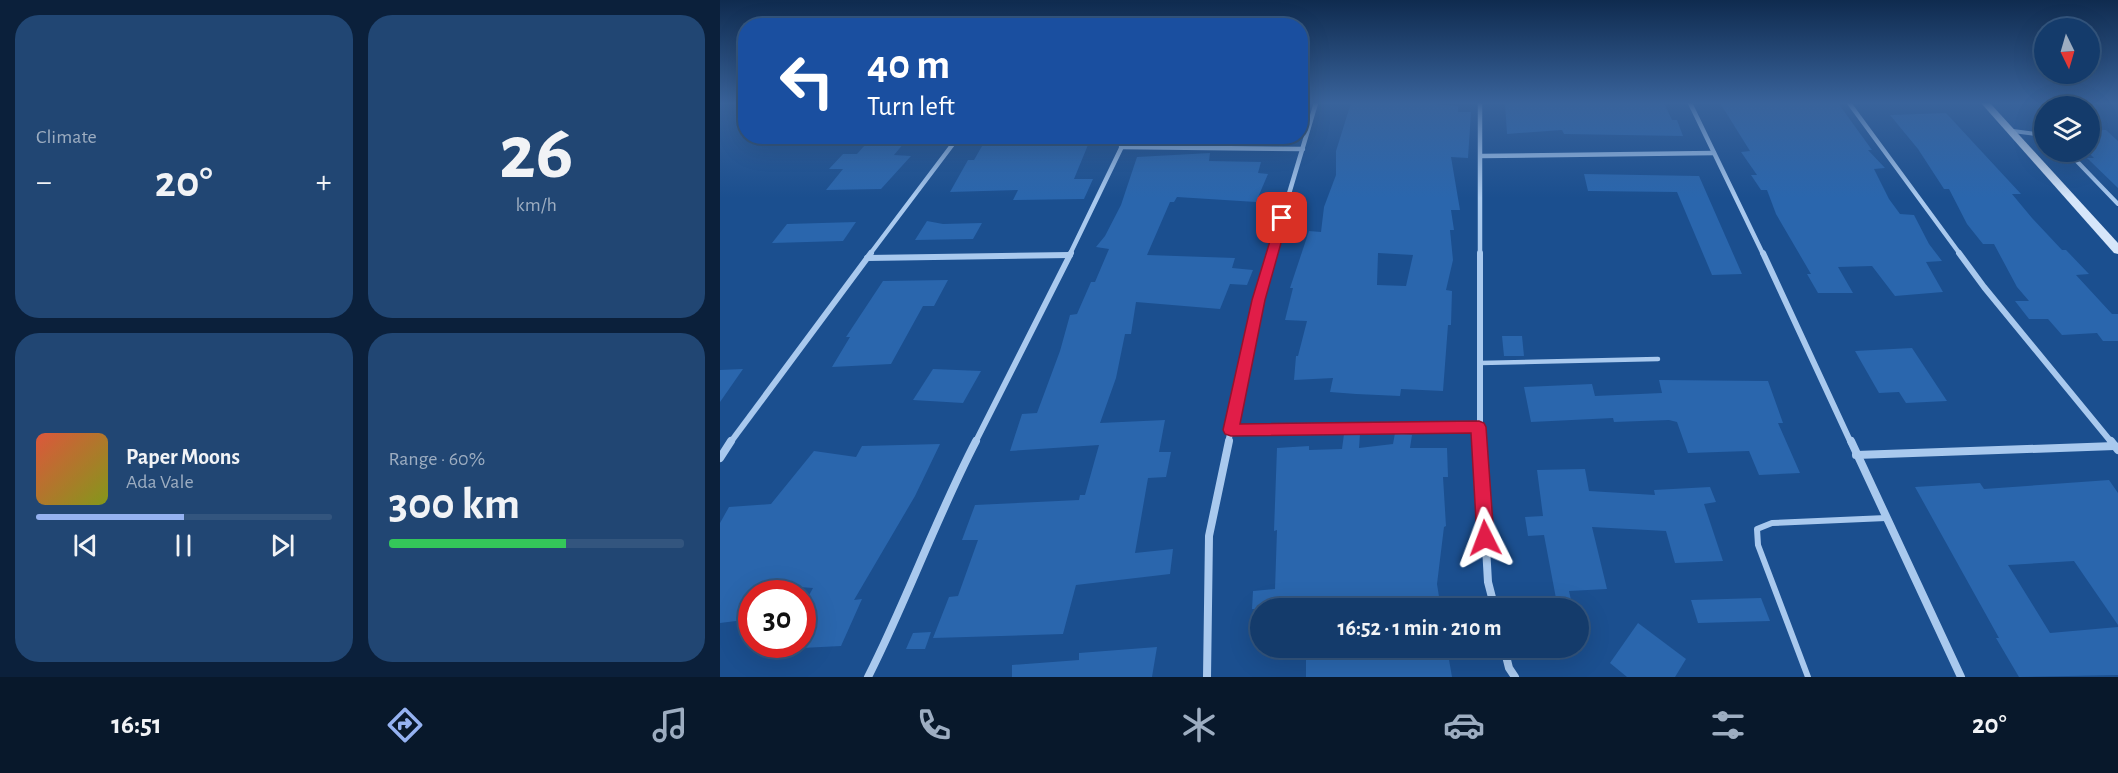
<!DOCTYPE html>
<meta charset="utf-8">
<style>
:root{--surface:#143b6b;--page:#214673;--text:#f1f3f6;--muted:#9dadc1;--line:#33557e;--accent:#95b2f1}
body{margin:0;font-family:"Alegreya Sans",sans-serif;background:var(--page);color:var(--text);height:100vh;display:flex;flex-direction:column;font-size:22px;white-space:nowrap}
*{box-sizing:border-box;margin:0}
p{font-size:20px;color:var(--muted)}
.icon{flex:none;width:33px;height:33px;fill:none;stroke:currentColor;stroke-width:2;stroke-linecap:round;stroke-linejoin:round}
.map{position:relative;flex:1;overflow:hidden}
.sheet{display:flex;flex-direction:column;gap:15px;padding:15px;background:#0b203b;width:720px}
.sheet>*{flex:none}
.banner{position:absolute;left:18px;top:18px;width:570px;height:126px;border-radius:24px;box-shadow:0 6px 24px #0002,0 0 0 2px var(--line);background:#1a4fa0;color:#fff;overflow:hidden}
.needle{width:39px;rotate:175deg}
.buttons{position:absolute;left:1314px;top:18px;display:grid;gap:12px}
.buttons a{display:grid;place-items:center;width:66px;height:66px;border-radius:50%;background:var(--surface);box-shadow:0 6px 24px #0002,0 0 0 2px var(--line);font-size:30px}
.speed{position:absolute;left:18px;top:580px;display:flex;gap:12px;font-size:30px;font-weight:700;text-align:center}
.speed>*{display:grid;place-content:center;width:78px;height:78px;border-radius:50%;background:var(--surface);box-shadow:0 6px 24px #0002,0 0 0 2px var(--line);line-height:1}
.speed .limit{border:9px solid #d22;background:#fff;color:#111}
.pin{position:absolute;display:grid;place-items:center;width:51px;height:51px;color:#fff;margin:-26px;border-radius:12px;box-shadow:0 3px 9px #0006}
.me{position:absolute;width:66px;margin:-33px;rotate:357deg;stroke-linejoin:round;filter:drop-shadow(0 0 4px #0008)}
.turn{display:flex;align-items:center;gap:21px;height:126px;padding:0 30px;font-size:27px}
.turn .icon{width:78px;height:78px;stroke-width:2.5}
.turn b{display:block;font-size:42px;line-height:51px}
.big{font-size:45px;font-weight:600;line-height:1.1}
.sheet .tile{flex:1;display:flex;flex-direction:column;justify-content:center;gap:9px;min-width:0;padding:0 21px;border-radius:24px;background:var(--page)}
.sheet .dial{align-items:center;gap:0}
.dial b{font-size:78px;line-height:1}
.song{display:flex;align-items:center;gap:18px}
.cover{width:72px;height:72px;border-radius:9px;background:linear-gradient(135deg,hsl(10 70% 55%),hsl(70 70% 35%))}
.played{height:6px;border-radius:3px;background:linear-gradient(90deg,var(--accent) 50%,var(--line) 50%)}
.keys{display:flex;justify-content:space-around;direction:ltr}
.heat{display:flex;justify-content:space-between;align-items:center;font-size:33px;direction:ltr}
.charge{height:9px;border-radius:4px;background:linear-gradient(90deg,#34c759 60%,var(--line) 0)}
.sheet .tiles{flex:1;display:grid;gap:15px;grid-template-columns:repeat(2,1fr)}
.trip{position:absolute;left:530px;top:598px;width:339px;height:60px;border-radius:30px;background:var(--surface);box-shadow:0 6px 24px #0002,0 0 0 2px var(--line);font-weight:600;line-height:60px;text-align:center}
.tabs{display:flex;height:96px;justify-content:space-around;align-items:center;background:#08182b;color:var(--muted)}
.tabs .icon{width:42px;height:42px}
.tabs .selected{color:var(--accent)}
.tabs b{font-size:27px;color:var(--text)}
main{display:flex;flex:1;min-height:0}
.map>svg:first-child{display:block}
.building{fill:#2a66ad;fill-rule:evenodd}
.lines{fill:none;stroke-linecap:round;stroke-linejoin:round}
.lane-far2{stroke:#a9c9ee;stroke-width:4}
.lane-far1{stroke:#a9c9ee;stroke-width:4.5}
.lane{stroke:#a9c9ee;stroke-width:6}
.street-far2{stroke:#a9c9ee;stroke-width:4.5}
.street-far1{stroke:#a9c9ee;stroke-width:6}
.street{stroke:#a9c9ee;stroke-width:8}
.secondary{fill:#d6e6fa;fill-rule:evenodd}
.route{fill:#e11d48;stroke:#92132f;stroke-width:1.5}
</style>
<main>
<section class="sheet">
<div class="tiles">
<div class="tile"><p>Climate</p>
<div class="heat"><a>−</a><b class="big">20°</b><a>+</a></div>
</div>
<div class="tile dial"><b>26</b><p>km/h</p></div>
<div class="tile">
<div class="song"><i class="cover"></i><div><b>Paper Moons</b><p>Ada Vale</p></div></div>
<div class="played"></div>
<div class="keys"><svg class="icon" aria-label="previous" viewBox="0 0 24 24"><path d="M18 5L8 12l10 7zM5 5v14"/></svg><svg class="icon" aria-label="pause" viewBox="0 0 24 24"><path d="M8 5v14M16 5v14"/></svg><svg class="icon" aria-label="next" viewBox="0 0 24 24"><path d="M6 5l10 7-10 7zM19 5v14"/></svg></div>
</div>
<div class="tile"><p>Range · 60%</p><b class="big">300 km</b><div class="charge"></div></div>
</div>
</section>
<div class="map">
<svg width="1398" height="677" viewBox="0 0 1398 677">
<rect width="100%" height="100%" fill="#1b4f8f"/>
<g class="building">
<path d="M631 103H704L738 106V112H751L748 158 731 157 740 210H731L734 230H730L733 260 726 290 732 291 731 325H728L723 391 681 389 680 396 636 394 610 392 613 378 574 380 576 356H578L587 321 565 320 573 288H570L589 231 601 232 604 207 616 175V151ZM658 253 693 255 686 286 657 285Z"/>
<polygon points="785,103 944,103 952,120 957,120 963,136 844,134 842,130 787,134"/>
<polygon points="1000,103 1118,103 1152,150 1148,150 1165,168 1154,169 1169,199 1180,214 1194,215 1209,244 1222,261 1206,262 1223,292 1175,296 1152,266 1118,267 1133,293 1098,293 1087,274 1091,274 1056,214 1047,190 1041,190 1031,175 1037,175 1021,152 1030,151"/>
<polygon points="1226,113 1301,194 1292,194 1312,218 1342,250 1346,250 1369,274 1356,275 1392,314 1398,314 1398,341 1383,341 1377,333 1342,335 1328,319 1309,319 1295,301 1309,301 1297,287 1274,244 1263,244 1247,224 1229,189 1224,189 1198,149 1170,115"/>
<polygon points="1370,130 1386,130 1398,141 1398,188 1367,158 1374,158 1370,154"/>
<polygon points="153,136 190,136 174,155 191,156 161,189 106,190 123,169 109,169 123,154 137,154"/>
<polygon points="315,140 313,143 370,140 354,179 373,179 364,199 293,200 298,190 230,192 248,160 254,160 265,141"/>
<polygon points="490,153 489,161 541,162 538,173 548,174 536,202 457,197 454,202 450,202 427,255 515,258 512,268 533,270 527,285 510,284 500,309 416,302 411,334 405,334 396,378 380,423 445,420 439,452 451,452 446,477 428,478 415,553 453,549 450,574 356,585 343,634 213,638 229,597 238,596 258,540 242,540 255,505 359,500 360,495 365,495 379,445 290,451 302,414 317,413 340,351 350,315 357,314 371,282 375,282 389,249 376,247 385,236 401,205 417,157"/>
<polygon points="864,174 979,176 1022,274 992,275 957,192 868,191"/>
<polygon points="207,221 223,224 262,223 253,239 195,240"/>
<polygon points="136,222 123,241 52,243 67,224"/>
<polygon points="228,280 214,306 203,306 171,364 112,367 130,337 126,337 163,281"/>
<polygon points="782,336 802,336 804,356 784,356"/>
<polygon points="1192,348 1227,401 1186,403 1179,392 1159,393 1135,351"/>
<polygon points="23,369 0,402 0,370"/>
<polygon points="213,369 261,371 243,403 193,400"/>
<polygon points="939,380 1048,381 1063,423 1058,423 1080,473 1039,475 1029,451 968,453 957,422 949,420 894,422 893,418 811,422 804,387 872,384 875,396 942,393"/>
<polygon points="675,433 692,435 690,448 727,448 728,477 723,477 726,526 724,527 717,584 721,609 532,609 533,591 555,589 557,530 554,531 557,448 589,446 589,450 622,449 624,434 640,434 639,448 673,444"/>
<polygon points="220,444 195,496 134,600 142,599 121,646 82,648 82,608 93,588 40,584 35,594 32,594 32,619 0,623 0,523 9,507 51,504 94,451 136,457 142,446"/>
<polygon points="865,469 869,491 935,495 934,490 990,487 996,502 984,504 1003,561 955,563 946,531 872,527 887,589 849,591 853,609 838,609 824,535 808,536 805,517 823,516 817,470"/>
<polygon points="1389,480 1398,493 1398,625 1354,561 1288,565 1330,633 1398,627 1398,675 1299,677 1276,638 1279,638 1195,487 1260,483 1264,489"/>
<polygon points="1041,598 1050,621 978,623 971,600"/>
<polygon points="918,623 966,659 955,677 907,677 890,663"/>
<polygon points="211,632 205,649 186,649 193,633"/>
<polygon points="437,647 432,677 292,677 292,665 359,660 359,653"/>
<polygon points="586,648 643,648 643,658 727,648 732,677 586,677"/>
</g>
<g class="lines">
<g class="lane-far2">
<polyline points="1293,131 1324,135"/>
<polyline points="1348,152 1398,204"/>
</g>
<polyline class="lane-far1" points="760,363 938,359"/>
<polyline class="lane" points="1088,677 1038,545 1037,529 1052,523 1166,518"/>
<g class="street-far2">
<polyline points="970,103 1043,254"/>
<polyline points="1129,103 1240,254"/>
<polyline points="401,147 583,149"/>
<polyline points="762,156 994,153"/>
<polyline points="150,254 239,136"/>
<polyline points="350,254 407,136"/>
<polyline points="551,254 596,103"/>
<polyline points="760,254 760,103"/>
</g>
<g class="street-far1">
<polyline points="760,253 760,443"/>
<polyline points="1043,253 1131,443"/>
<polyline points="1239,253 1264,287 1392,443"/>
<polyline points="147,258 350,255"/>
<polyline points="511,430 759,427"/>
<polyline points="10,443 151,253"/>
<polyline points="255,443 351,253"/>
<polyline points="508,443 538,300 552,253"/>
</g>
<g class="street">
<polyline points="760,441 768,582 775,609"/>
<polyline points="1131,441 1241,677"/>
<polyline points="1391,441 1398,450"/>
<polyline points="1136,455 1395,446"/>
<polyline points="0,458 11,441"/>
<polyline points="784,648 789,668 795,677"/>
<path d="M148 677C187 600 216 518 256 441"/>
<polyline points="487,677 489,536 509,441"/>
</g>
<polygon class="secondary" points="1261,103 1270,103 1398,243 1398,254 1394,253"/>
</g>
<linearGradient id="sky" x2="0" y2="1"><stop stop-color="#0f2b4f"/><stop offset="0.52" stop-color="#39639b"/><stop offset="1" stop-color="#39639b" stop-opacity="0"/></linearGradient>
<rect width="1398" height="198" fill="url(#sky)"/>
<polygon class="route" points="562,215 568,218 545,300 520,424 759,421 764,423 766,427 774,538 771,543 765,546 759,543 757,538 751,433 511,436 505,434 503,430 532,300 557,218"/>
</svg>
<div class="buttons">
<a><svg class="needle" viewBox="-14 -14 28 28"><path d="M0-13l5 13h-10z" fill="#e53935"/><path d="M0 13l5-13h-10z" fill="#9dadc1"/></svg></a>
<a><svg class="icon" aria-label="layers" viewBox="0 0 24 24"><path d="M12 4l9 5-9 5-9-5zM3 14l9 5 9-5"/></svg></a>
</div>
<div class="speed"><div class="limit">30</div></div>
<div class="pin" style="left:562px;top:218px;background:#d93025"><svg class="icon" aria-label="arrive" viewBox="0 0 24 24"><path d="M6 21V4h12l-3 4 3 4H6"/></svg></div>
<svg class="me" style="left:765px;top:538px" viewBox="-20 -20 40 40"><path d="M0-17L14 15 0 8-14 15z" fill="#e11d48" stroke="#fff" stroke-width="4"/></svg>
<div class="trip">16:52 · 1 min · 210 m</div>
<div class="banner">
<div class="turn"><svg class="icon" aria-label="left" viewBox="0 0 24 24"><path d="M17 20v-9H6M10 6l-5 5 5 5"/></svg><div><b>40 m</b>Turn left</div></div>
</div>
</div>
</main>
<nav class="tabs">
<b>16:51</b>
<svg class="icon selected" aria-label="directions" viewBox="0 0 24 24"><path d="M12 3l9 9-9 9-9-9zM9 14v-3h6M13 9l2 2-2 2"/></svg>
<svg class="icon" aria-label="music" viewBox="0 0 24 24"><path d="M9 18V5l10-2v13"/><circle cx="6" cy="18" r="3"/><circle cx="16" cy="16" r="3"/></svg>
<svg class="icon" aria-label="phone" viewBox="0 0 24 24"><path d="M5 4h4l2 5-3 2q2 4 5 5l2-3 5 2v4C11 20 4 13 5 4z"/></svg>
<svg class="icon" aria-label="climate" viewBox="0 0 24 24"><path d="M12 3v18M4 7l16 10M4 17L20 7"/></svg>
<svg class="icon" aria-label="car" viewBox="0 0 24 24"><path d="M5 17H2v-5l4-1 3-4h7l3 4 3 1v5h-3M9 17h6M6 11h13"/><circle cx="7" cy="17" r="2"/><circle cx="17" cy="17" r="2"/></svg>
<svg class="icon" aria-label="filters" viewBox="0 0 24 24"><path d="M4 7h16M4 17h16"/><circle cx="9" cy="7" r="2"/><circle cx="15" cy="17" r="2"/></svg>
<b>20°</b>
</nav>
